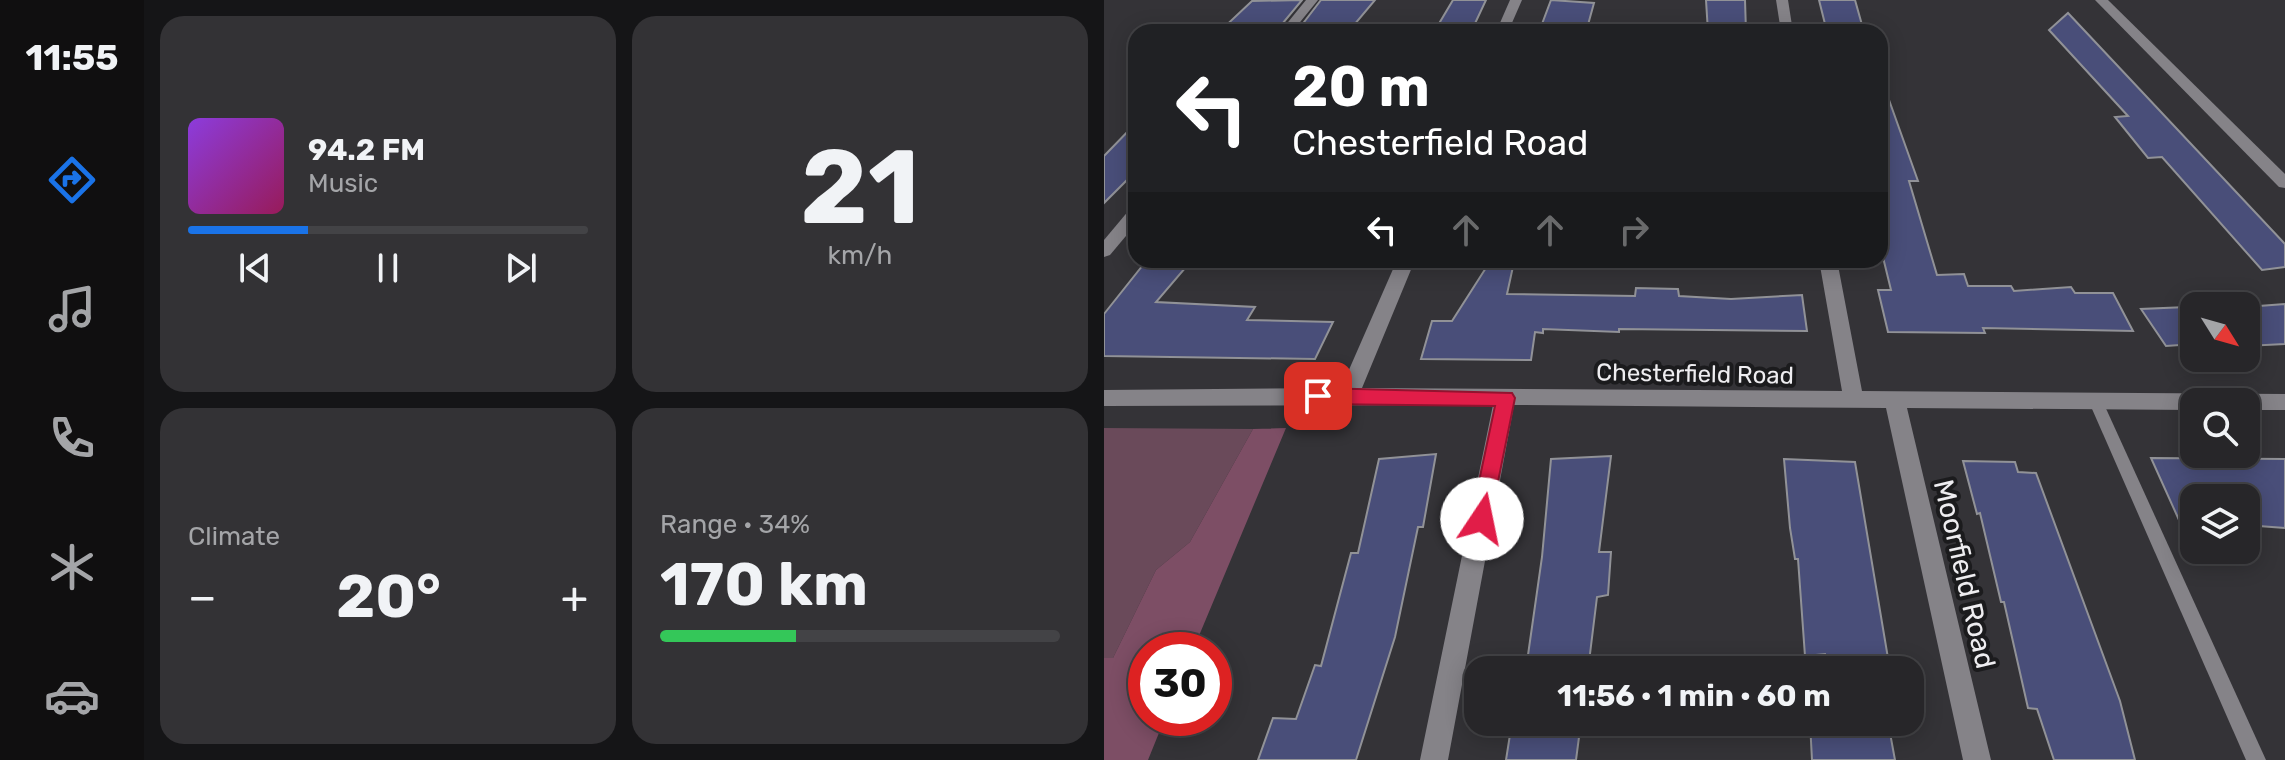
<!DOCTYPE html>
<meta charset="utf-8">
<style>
:root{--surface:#272629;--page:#333235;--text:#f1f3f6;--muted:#a4a5a8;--line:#434346;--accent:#1a73e8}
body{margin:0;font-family:Rubik,sans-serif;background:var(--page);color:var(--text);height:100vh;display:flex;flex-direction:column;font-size:30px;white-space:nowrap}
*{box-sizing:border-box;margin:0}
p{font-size:26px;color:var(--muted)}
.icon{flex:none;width:44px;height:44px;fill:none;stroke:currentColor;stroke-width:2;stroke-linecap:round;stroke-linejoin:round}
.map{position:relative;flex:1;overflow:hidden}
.drawer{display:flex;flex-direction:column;gap:16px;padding:16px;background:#151517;width:960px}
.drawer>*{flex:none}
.guide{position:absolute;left:24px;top:24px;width:760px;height:244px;border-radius:24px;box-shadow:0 4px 20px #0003,0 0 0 2px var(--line);background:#202124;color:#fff;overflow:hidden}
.needle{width:52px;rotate:127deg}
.controls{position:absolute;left:1076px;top:292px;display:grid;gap:16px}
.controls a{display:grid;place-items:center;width:80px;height:80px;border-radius:16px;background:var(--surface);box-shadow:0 4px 20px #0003,0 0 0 2px var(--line);font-size:40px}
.speed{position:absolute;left:24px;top:632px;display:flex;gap:16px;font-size:40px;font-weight:700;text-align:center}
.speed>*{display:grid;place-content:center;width:104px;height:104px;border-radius:50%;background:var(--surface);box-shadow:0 4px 20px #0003,0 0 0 2px var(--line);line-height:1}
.speed .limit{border:12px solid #d22;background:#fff;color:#111}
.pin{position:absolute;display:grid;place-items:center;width:68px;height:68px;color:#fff;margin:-34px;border-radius:16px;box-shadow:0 4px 12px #0006}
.me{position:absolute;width:88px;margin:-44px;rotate:11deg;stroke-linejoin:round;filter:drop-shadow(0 0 6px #0008)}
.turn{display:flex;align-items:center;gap:28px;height:168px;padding:0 32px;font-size:36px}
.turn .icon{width:104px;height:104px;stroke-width:2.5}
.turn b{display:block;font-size:56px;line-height:68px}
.lanes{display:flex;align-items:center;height:76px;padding:0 32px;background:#0003;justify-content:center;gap:40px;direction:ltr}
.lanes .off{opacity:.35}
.big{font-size:60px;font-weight:700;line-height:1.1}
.drawer .widget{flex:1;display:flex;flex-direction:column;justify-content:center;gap:12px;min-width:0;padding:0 28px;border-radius:24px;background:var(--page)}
.drawer .dial{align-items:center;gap:0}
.dial b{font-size:104px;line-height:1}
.song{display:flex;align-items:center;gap:24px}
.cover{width:96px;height:96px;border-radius:12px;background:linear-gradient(135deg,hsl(270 70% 55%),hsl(330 70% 35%))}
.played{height:8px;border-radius:4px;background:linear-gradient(90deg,var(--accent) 30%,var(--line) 30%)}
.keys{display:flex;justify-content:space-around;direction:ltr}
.heat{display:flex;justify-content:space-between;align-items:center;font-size:44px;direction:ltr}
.charge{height:12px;border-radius:6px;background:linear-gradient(90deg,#34c759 34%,var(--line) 0)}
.drawer .tiles{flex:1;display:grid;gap:16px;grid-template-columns:repeat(2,1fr)}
.trip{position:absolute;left:360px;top:656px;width:460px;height:80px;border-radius:24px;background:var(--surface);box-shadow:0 4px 20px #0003,0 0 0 2px var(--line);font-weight:700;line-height:80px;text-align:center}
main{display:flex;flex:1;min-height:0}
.dock{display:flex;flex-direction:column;width:144px;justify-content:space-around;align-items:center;background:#100f10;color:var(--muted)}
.dock .icon{width:56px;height:56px}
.dock .selected{color:var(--accent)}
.dock b{font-size:36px;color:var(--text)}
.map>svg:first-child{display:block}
.green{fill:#6a4a5a}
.forest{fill:#7d4e65}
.building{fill:#494e79;stroke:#919297;stroke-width:2}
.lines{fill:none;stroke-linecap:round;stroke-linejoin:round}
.lane{fill:#858388;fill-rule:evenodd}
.street{fill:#858388;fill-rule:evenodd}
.route{fill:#e11d48;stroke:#92132f;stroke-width:2}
.labels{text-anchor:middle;stroke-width:8;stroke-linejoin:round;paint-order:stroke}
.street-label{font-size:24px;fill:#eeedf0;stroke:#1b1b1d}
.near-street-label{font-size:28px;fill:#eeedf0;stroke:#1b1b1d}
</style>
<main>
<nav class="dock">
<b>11:55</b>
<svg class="icon selected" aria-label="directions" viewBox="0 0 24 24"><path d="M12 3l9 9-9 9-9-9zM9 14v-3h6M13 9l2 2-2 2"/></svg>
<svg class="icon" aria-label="music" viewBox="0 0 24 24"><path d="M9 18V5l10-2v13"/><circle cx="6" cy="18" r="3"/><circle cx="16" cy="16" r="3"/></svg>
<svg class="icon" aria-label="phone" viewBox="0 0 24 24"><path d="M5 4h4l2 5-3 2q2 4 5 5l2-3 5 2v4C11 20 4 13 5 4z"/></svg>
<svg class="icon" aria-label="climate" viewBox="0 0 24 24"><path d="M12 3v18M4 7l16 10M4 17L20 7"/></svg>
<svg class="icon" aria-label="car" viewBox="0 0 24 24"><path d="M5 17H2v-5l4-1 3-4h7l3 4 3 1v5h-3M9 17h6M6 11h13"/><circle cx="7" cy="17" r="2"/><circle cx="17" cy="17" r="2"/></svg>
</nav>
<section class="drawer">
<div class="tiles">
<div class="widget">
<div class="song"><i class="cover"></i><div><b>94.2 FM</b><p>Music</p></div></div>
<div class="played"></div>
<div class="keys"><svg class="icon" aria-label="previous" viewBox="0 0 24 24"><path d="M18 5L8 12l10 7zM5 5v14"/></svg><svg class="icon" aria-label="pause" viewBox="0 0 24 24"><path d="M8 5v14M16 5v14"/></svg><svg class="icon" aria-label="next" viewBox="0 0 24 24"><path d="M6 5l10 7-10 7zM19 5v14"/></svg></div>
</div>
<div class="widget dial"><b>21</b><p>km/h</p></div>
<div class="widget"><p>Climate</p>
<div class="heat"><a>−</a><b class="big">20°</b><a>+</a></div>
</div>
<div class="widget"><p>Range · 34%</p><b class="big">170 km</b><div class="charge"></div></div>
</div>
</section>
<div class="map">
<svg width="1181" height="760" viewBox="0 0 1181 760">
<rect width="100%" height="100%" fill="#343337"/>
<polygon class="green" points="0,428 149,429 86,542 52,570 9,658 0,658"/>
<polygon class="forest" points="182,428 89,650 42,650 42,718 61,718 44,760 0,760 0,658 9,658 52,570 86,542 149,429"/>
<g class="building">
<polygon points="198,0 174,29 115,32 148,1"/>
<polygon points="217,0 271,0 245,31 194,30"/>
<polygon points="349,0 382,0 367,32 330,32"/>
<polygon points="447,0 490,3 482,32 435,32"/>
<polygon points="602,0 641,0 642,32 604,32"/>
<polygon points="715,0 751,0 760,32 723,32"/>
<polygon points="964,13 1181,244 1181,267 1158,270 1058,157 1044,158 1011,117 1024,116 945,30"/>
<polygon points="776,86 780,86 814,181 805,181 833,275 860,274 864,286 907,286 910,291 967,287 971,293 1009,293 1029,331 879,328 881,333 784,332 774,290 787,290 776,245"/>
<polygon points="32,123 32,171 0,203 0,156"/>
<polygon points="43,260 88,260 52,302 151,307 143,320 229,322 211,359 0,356 0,314"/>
<polygon points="387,260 410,262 403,294 531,296 532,288 574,289 575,296 627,299 698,295 703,331 515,329 515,332 439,329 439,333 431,332 427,360 317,359 328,321 348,321"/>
<polygon points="1181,304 1181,344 1142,346 1142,307"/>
<polygon points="1083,307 1090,317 1090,344 1062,346 1037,309"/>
<polygon points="332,454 319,527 314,527 291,637 252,760 154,760 169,718 192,719 211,665 217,666 247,553 254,553 275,459"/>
<polygon points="507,456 495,552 507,552 504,595 493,597 484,670 417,670 418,661 423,662 438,557 447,459"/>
<polygon points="1047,458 1181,459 1181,528 1142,525 1142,498 1090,498 1090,521 1075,520"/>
<polygon points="680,459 751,462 786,670 723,670 721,654 701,656 694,559 691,559 686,528"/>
<polygon points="859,461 911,462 914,472 932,473 1016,701 1031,760 950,760 933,709 924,708 900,602 897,602 876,513 873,514"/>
<polygon points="408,722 477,722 472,760 402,760"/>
<polygon points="706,722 796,722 798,732 786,733 791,760 708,760"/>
</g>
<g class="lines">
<polygon class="lane" points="992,396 997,398 999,402 1162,760 1142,760 985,402 987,398"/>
<g class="street">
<polygon points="202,0 214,0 188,32 176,32"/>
<polygon points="406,0 418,0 404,32 392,32"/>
<polygon points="672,0 684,0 689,32 677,32"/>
<polygon points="991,0 1004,0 1181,174 1181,188 1175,187"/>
<polygon points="32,208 32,224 6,255 0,257 0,240 26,209"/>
<polygon points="293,260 311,260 258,388 738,391 715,260 733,260 758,391 1181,394 1181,410 1142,410 1142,402 1090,402 1090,410 803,408 887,760 859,760 782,408 410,405 344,760 316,760 389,405 0,406 0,390 237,388"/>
</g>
</g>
<polygon class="route" points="214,388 408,393 411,398 385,526 378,529 370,526 367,519 391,406 214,404 205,396"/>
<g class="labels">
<g class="street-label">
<text transform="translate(591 374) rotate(1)" y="8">Chesterfield Road</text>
</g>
<g class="near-street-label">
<text transform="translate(861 574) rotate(77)" y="10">Moorfield Road</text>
</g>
</g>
</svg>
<div class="controls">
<a><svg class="needle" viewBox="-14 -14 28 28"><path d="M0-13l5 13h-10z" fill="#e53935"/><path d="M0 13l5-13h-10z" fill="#a4a5a8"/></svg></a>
<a><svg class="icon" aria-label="search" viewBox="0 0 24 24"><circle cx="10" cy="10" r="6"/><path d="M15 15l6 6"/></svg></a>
<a><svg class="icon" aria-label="layers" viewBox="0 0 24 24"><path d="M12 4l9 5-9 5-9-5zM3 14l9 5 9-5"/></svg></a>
</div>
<div class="speed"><div class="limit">30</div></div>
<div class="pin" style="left:214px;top:396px;background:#d93025"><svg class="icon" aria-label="arrive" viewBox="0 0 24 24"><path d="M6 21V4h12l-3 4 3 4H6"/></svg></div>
<svg class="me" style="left:378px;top:519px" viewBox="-20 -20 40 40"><circle r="19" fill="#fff"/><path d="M0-13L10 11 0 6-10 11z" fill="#e11d48"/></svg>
<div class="trip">11:56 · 1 min · 60 m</div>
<div class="guide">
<div class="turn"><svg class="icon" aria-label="left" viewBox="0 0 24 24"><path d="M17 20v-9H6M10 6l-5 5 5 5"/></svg><div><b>20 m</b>Chesterfield Road</div></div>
<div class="lanes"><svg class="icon" aria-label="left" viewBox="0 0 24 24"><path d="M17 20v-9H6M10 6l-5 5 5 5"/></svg><svg class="icon off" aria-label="ahead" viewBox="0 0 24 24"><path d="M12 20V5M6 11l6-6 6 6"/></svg><svg class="icon off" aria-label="ahead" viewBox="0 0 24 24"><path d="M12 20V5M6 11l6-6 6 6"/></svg><svg class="icon off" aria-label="right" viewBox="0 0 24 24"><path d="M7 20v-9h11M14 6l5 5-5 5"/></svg></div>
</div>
</div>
</main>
